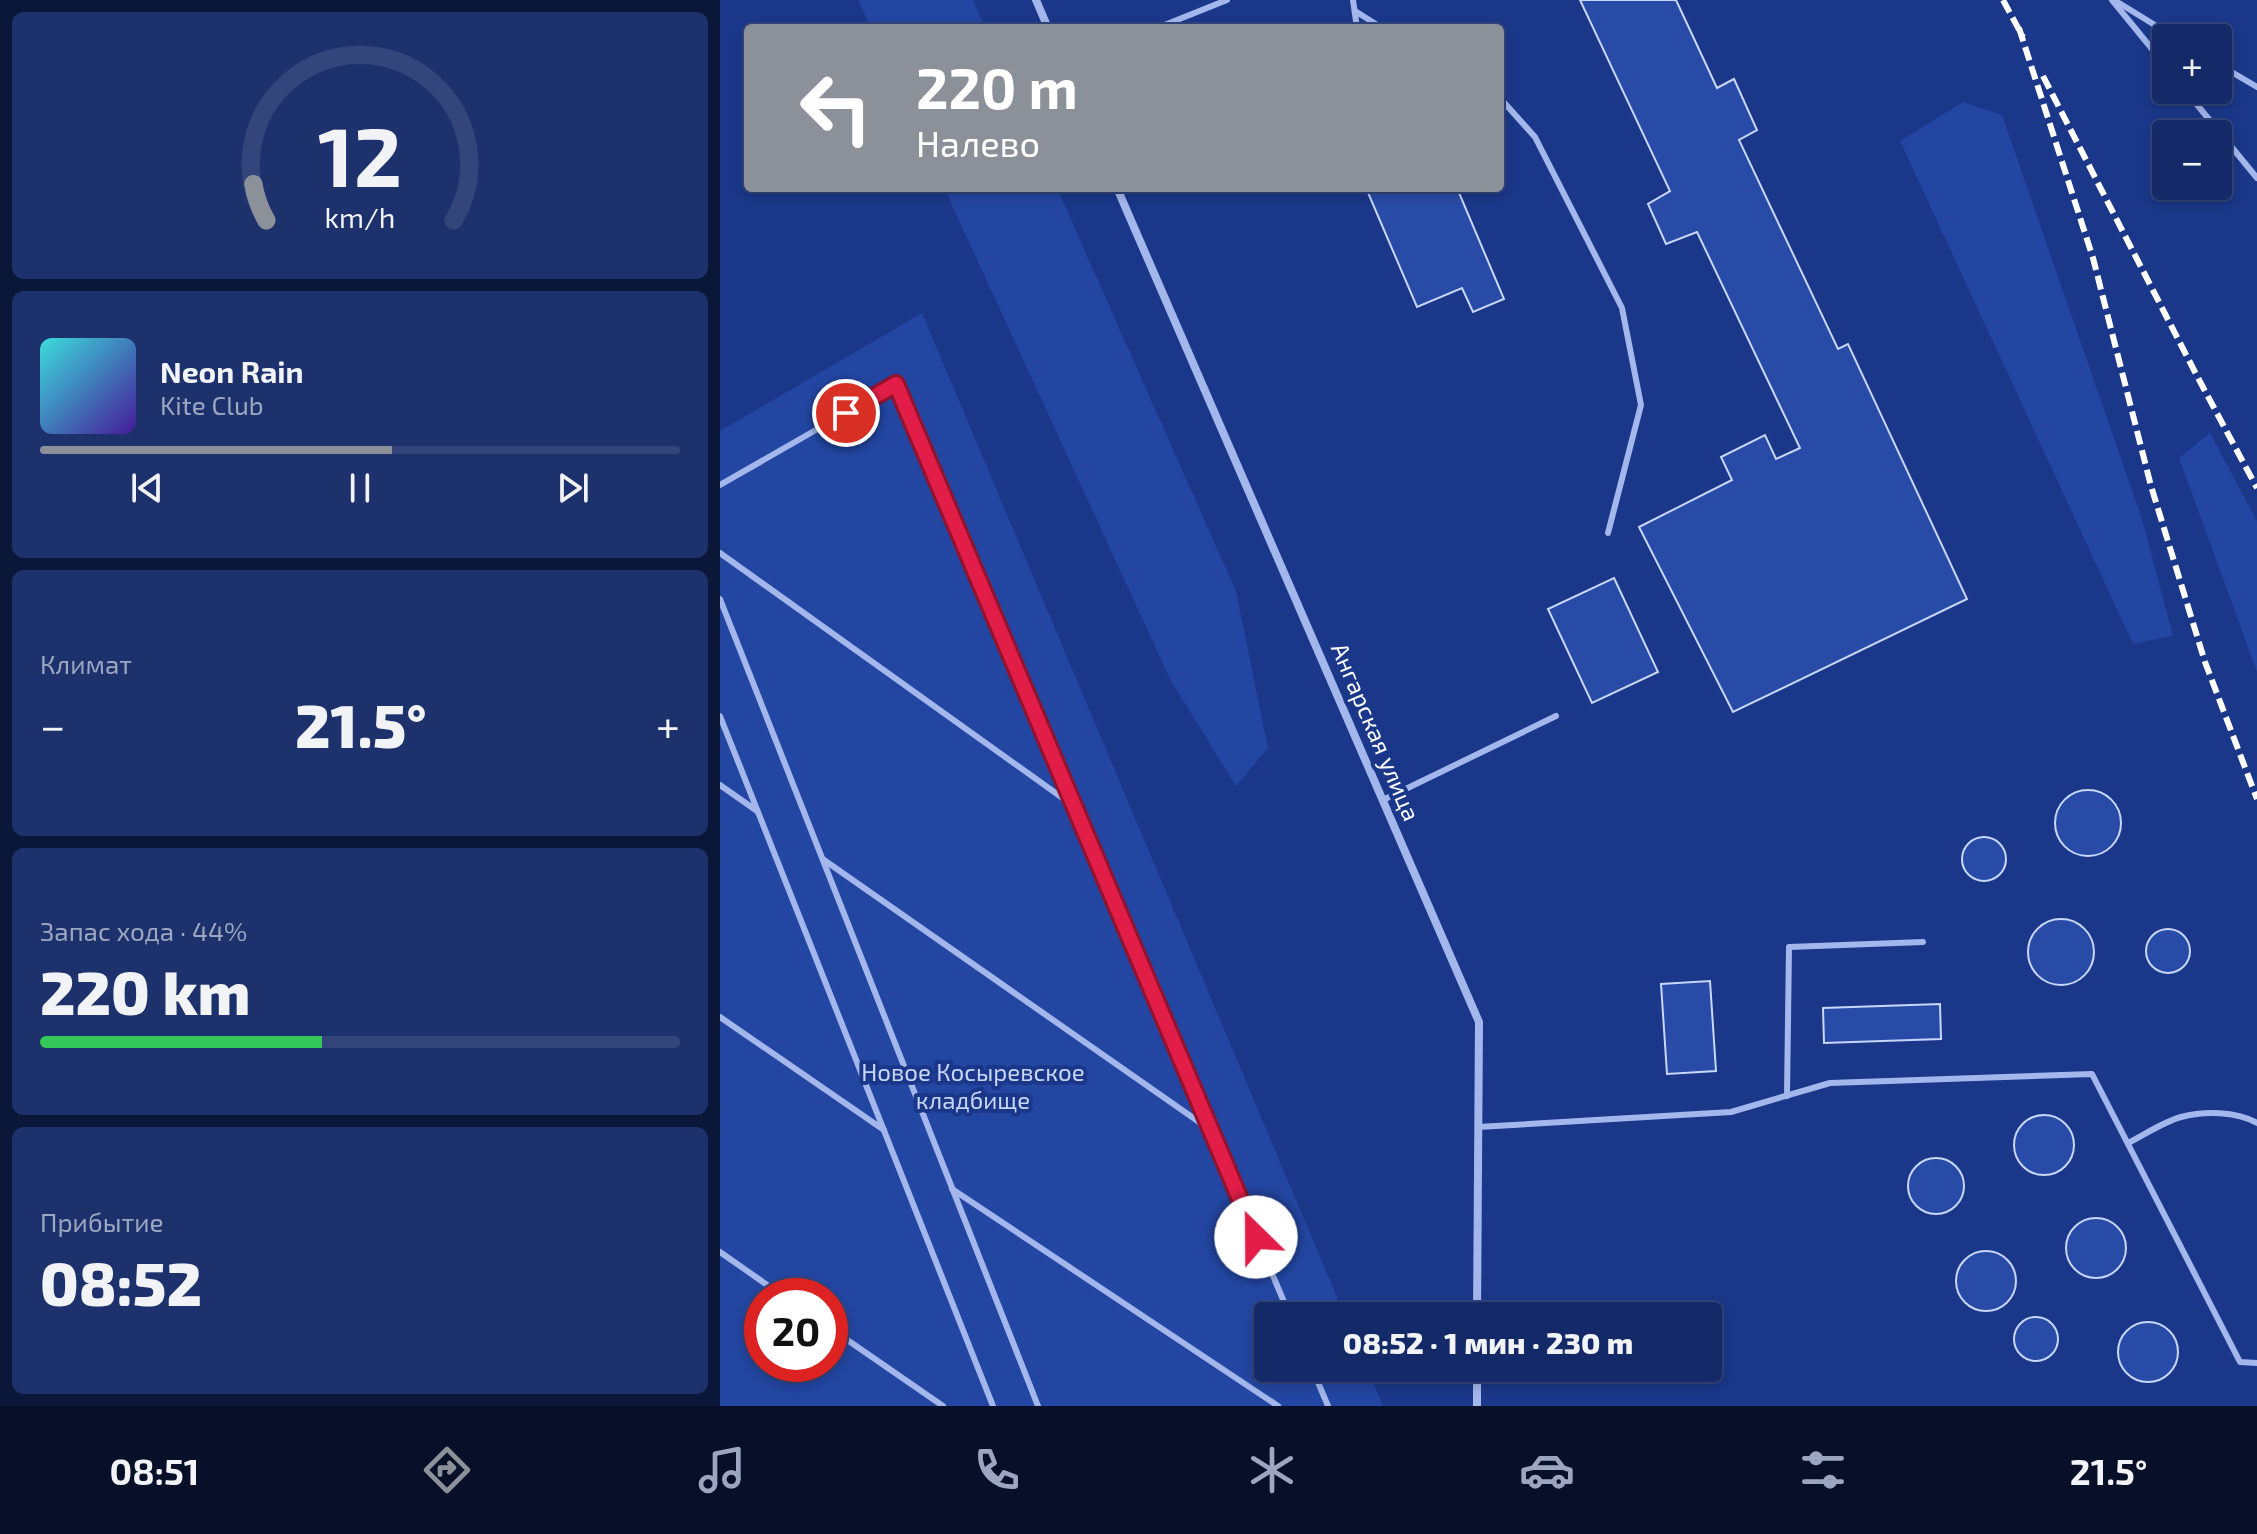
<!DOCTYPE html>
<html lang="ru">
<meta charset="utf-8">
<style>
:root{--surface:#142967;--page:#1d316d;--text:#f1f3f6;--muted:#9da6c0;--line:#33457b;--accent:#8c9099}
body{margin:0;font-family:"Exo 2",sans-serif;background:var(--page);color:var(--text);height:100vh;display:flex;flex-direction:column;font-size:30px;white-space:nowrap}
*{box-sizing:border-box;margin:0}
p{font-size:26px;color:var(--muted)}
.icon{flex:none;width:44px;height:44px;fill:none;stroke:currentColor;stroke-width:2;stroke-linecap:round;stroke-linejoin:round}
.map{position:relative;flex:1;overflow:hidden}
.drawer{display:flex;flex-direction:column;gap:12px;padding:12px;background:#0b1739;width:720px}
.drawer>*{flex:none}
.guide{position:absolute;left:24px;top:24px;width:760px;height:168px;border-radius:8px;box-shadow:0 4px 12px #0003,0 0 0 2px var(--line);background:#8c9099;color:#fff;overflow:hidden}
.tools{position:absolute;left:1432px;top:24px;display:grid;gap:16px}
.tools a{display:grid;place-items:center;width:80px;height:80px;border-radius:8px;background:var(--surface);box-shadow:0 4px 12px #0003,0 0 0 2px var(--line);font-size:40px}
.speed{position:absolute;left:24px;top:1278px;display:flex;gap:16px;font-size:40px;font-weight:700;text-align:center}
.speed>*{display:grid;place-content:center;width:104px;height:104px;border-radius:50%;background:var(--surface);box-shadow:0 4px 12px #0003,0 0 0 2px var(--line);line-height:1}
.speed .limit{border:12px solid #d22;background:#fff;color:#111}
.pin{position:absolute;display:grid;place-items:center;width:68px;height:68px;color:#fff;margin:-34px;border:4px solid #fff;border-radius:50%;box-shadow:0 2px 8px #0007}
.me{position:absolute;width:88px;margin:-44px;rotate:337deg;stroke-linejoin:round;filter:drop-shadow(0 0 6px #0008)}
.turn{display:flex;align-items:center;gap:28px;height:168px;padding:0 40px;font-size:36px}
.turn .icon{width:104px;height:104px;stroke-width:2.5}
.turn b{display:block;font-size:56px;line-height:68px}
.big{font-size:60px;font-weight:800;line-height:1.1}
.drawer .card{flex:1;display:flex;flex-direction:column;justify-content:center;gap:12px;min-width:0;padding:0 28px;border-radius:12px;background:var(--page)}
.drawer .dial{align-items:center;gap:0}
.dial svg{height:208px;overflow:visible;fill:none;stroke:var(--line);stroke-width:7;stroke-linecap:round;text-anchor:middle}
.dial text{fill:var(--text);stroke:none}
.song{display:flex;align-items:center;gap:24px}
.cover{width:96px;height:96px;border-radius:12px;background:linear-gradient(135deg,hsl(180 70% 55%),hsl(260 70% 35%))}
.played{height:8px;border-radius:4px;background:linear-gradient(90deg,var(--accent) 55%,var(--line) 55%)}
.keys{display:flex;justify-content:space-around;direction:ltr}
.heat{display:flex;justify-content:space-between;align-items:center;font-size:44px;direction:ltr}
.charge{height:12px;border-radius:6px;background:linear-gradient(90deg,#34c759 44%,var(--line) 0)}
.trip{position:absolute;left:534px;top:1302px;width:468px;height:80px;border-radius:8px;background:var(--surface);box-shadow:0 4px 12px #0003,0 0 0 2px var(--line);font-weight:800;line-height:80px;text-align:center}
.tabs{display:flex;height:128px;justify-content:space-around;align-items:center;background:#081029;color:var(--muted)}
.tabs .icon{width:56px;height:56px}
.tabs .active{color:var(--accent)}
.tabs b{font-size:36px;color:var(--text)}
main{display:flex;flex:1;min-height:0}
.map>svg:first-child{display:block}
.green{fill:#2346a2;fill-rule:evenodd}
.building{fill:#284ba7;stroke:#c8d6f9;stroke-width:2}
.lines{fill:none;stroke-linecap:round;stroke-linejoin:round}
.lane{stroke:#a3b7ed;stroke-width:6}
.street{stroke:#a3b7ed;stroke-width:8}
.rail{stroke:#fff;stroke-width:6;stroke-dasharray:14 6;stroke-linecap:butt}
.route-casing{stroke:#92132f;stroke-width:20}
.route{stroke:#e11d48;stroke-width:14}
.labels{text-anchor:middle;stroke-width:8;stroke-linejoin:round;paint-order:stroke}
.street-label{font-size:24px;fill:#fff;stroke:#1a3789}
.park-label{font-size:24px;fill:#c8d6f9;stroke:#1a3789}
</style>
<main>
<section class="drawer">
<div class="card dial"><svg viewBox="0 0 100 80">
<path d="M14 69A42 42 0 1 1 86 69"/>
<path d="M14 69A42 42 0 0 1 9 55" stroke="#8c9099"/>
<text x="50" y="56" font-size="32" font-weight="700">12</text>
<text x="50" y="72" font-size="11">km/h</text>
</svg></div>
<div class="card">
<div class="song"><i class="cover"></i><div><b>Neon Rain</b><p>Kite Club</p></div></div>
<div class="played"></div>
<div class="keys"><svg class="icon" aria-label="previous" viewBox="0 0 24 24"><path d="M18 5L8 12l10 7zM5 5v14"/></svg><svg class="icon" aria-label="pause" viewBox="0 0 24 24"><path d="M8 5v14M16 5v14"/></svg><svg class="icon" aria-label="next" viewBox="0 0 24 24"><path d="M6 5l10 7-10 7zM19 5v14"/></svg></div>
</div>
<div class="card"><p>Климат</p>
<div class="heat"><a>−</a><b class="big">21.5°</b><a>+</a></div>
</div>
<div class="card"><p>Запас хода · 44%</p><b class="big">220 km</b><div class="charge"></div></div>
<div class="card"><p>Прибытие</p><b class="big">08:52</b></div>
</section>
<div class="map">
<svg width="1537" height="1406" viewBox="0 0 1537 1406">
<rect width="100%" height="100%" fill="#1a3789"/>
<g class="green">
<polygon points="138,0 253,0 265,28 151,28"/>
<polygon points="1243,102 1282,115 1422,519 1453,636 1413,644 1180,141"/>
<polygon points="224,188 337,188 516,591 548,748 516,786 451,681"/>
<path d="M202 313 625 1316H548V1368H647L663 1406H0V431ZM42 1296H110V1364H42Z"/>
<polygon points="1490,433 1537,521 1537,672 1459,458"/>
</g>
<g class="building">
<polygon points="860,0 956,0 997,88 1014,79 1037,130 1019,140 1118,349 1128,344 1247,599 1013,712 919,527 1012,480 1001,457 1045,435 1056,459 1080,448 977,232 946,244 928,204 950,191"/>
<polygon points="646,188 737,188 784,299 753,312 742,288 697,307"/>
<polygon points="894,578 938,672 872,703 828,609"/>
<circle cx="1368" cy="823" r="33"/>
<circle cx="1264" cy="859" r="22"/>
<circle cx="1341" cy="952" r="33"/>
<circle cx="1448" cy="951" r="22"/>
<polygon points="990,981 996,1071 947,1074 941,984"/>
<polygon points="1220,1004 1221,1039 1104,1043 1103,1008"/>
<circle cx="1324" cy="1145" r="30"/>
<circle cx="1216" cy="1186" r="28"/>
<circle cx="1376" cy="1248" r="30"/>
<circle cx="1266" cy="1281" r="30"/>
<circle cx="1316" cy="1339" r="22"/>
<circle cx="1428" cy="1352" r="30"/>
</g>
<g class="lines">
<g class="lane">
<polyline points="633,0 637,28"/>
<polyline points="1392,0 1446,66"/>
<polyline points="1394,0 1456,38"/>
<polyline points="635,11 662,28"/>
<polyline points="437,28 507,0"/>
<polyline points="1498,64 1537,87"/>
<polyline points="1465,90 1537,178"/>
<polyline points="780,98 815,137 902,308 921,405 888,533"/>
<polyline points="0,485 176,384 570,1316"/>
<polyline points="0,553 351,804"/>
<polyline points="0,599 318,1406"/>
<polyline points="0,716 273,1406"/>
<polyline points="0,785 37,811"/>
<polyline points="663,800 836,716"/>
<polyline points="104,860 492,1131"/>
<polyline points="0,1017 164,1130"/>
<polyline points="1067,1096 1069,947 1203,942"/>
<polyline points="758,1127 1011,1112 1110,1083 1372,1074 1520,1362 1537,1363"/>
<path d="M1408 1143C1424 1135 1443 1122 1461 1117 1484 1111 1516 1111 1537 1123"/>
<polyline points="232,1189 558,1406"/>
<polyline points="0,1252 63,1296"/>
<polyline points="110,1328 223,1406"/>
<polyline points="592,1368 608,1406"/>
</g>
<g class="street">
<polyline points="316,0 328,28"/>
<polyline points="397,188 759,1022 757,1316"/>
<polyline points="757,1406 757,1368"/>
</g>
<g class="rail">
<polyline points="1283,0 1303,37"/>
<polyline points="1299,28 1373,258 1431,486 1485,662 1537,799"/>
<polyline points="1323,76 1477,376 1537,488"/>
</g>
</g>
<g class="lines">
<g class="route-casing">
<polyline id="route" points="126,413 176,384 536,1237"/>
</g>
<use href="#route" class="route"/>
</g>
<g class="labels">
<g class="street-label">
<text transform="translate(655 732) rotate(67)" y="8">Ангарская улица</text>
</g>
<g class="park-label">
<text x="253" y="1081">Новое Косыревское<tspan x="253" dy="28">кладбище</tspan></text>
</g>
</g>
</svg>
<div class="tools">
<a>+</a>
<a>−</a>
</div>
<div class="speed"><div class="limit">20</div></div>
<div class="pin" style="left:126px;top:413px;background:#d93025"><svg class="icon" aria-label="arrive" viewBox="0 0 24 24"><path d="M6 21V4h12l-3 4 3 4H6"/></svg></div>
<svg class="me" style="left:536px;top:1237px" viewBox="-20 -20 40 40"><circle r="19" fill="#fff"/><path d="M0-13L10 11 0 6-10 11z" fill="#e11d48"/></svg>
<div class="trip">08:52 · 1 мин · 230 m</div>
<div class="guide">
<div class="turn"><svg class="icon" aria-label="left" viewBox="0 0 24 24"><path d="M17 20v-9H6M10 6l-5 5 5 5"/></svg><div><b>220 m</b>Налево</div></div>
</div>
</div>
</main>
<nav class="tabs">
<b>08:51</b>
<svg class="icon active" aria-label="directions" viewBox="0 0 24 24"><path d="M12 3l9 9-9 9-9-9zM9 14v-3h6M13 9l2 2-2 2"/></svg>
<svg class="icon" aria-label="music" viewBox="0 0 24 24"><path d="M9 18V5l10-2v13"/><circle cx="6" cy="18" r="3"/><circle cx="16" cy="16" r="3"/></svg>
<svg class="icon" aria-label="phone" viewBox="0 0 24 24"><path d="M5 4h4l2 5-3 2q2 4 5 5l2-3 5 2v4C11 20 4 13 5 4z"/></svg>
<svg class="icon" aria-label="climate" viewBox="0 0 24 24"><path d="M12 3v18M4 7l16 10M4 17L20 7"/></svg>
<svg class="icon" aria-label="car" viewBox="0 0 24 24"><path d="M5 17H2v-5l4-1 3-4h7l3 4 3 1v5h-3M9 17h6M6 11h13"/><circle cx="7" cy="17" r="2"/><circle cx="17" cy="17" r="2"/></svg>
<svg class="icon" aria-label="filters" viewBox="0 0 24 24"><path d="M4 7h16M4 17h16"/><circle cx="9" cy="7" r="2"/><circle cx="15" cy="17" r="2"/></svg>
<b>21.5°</b>
</nav>
